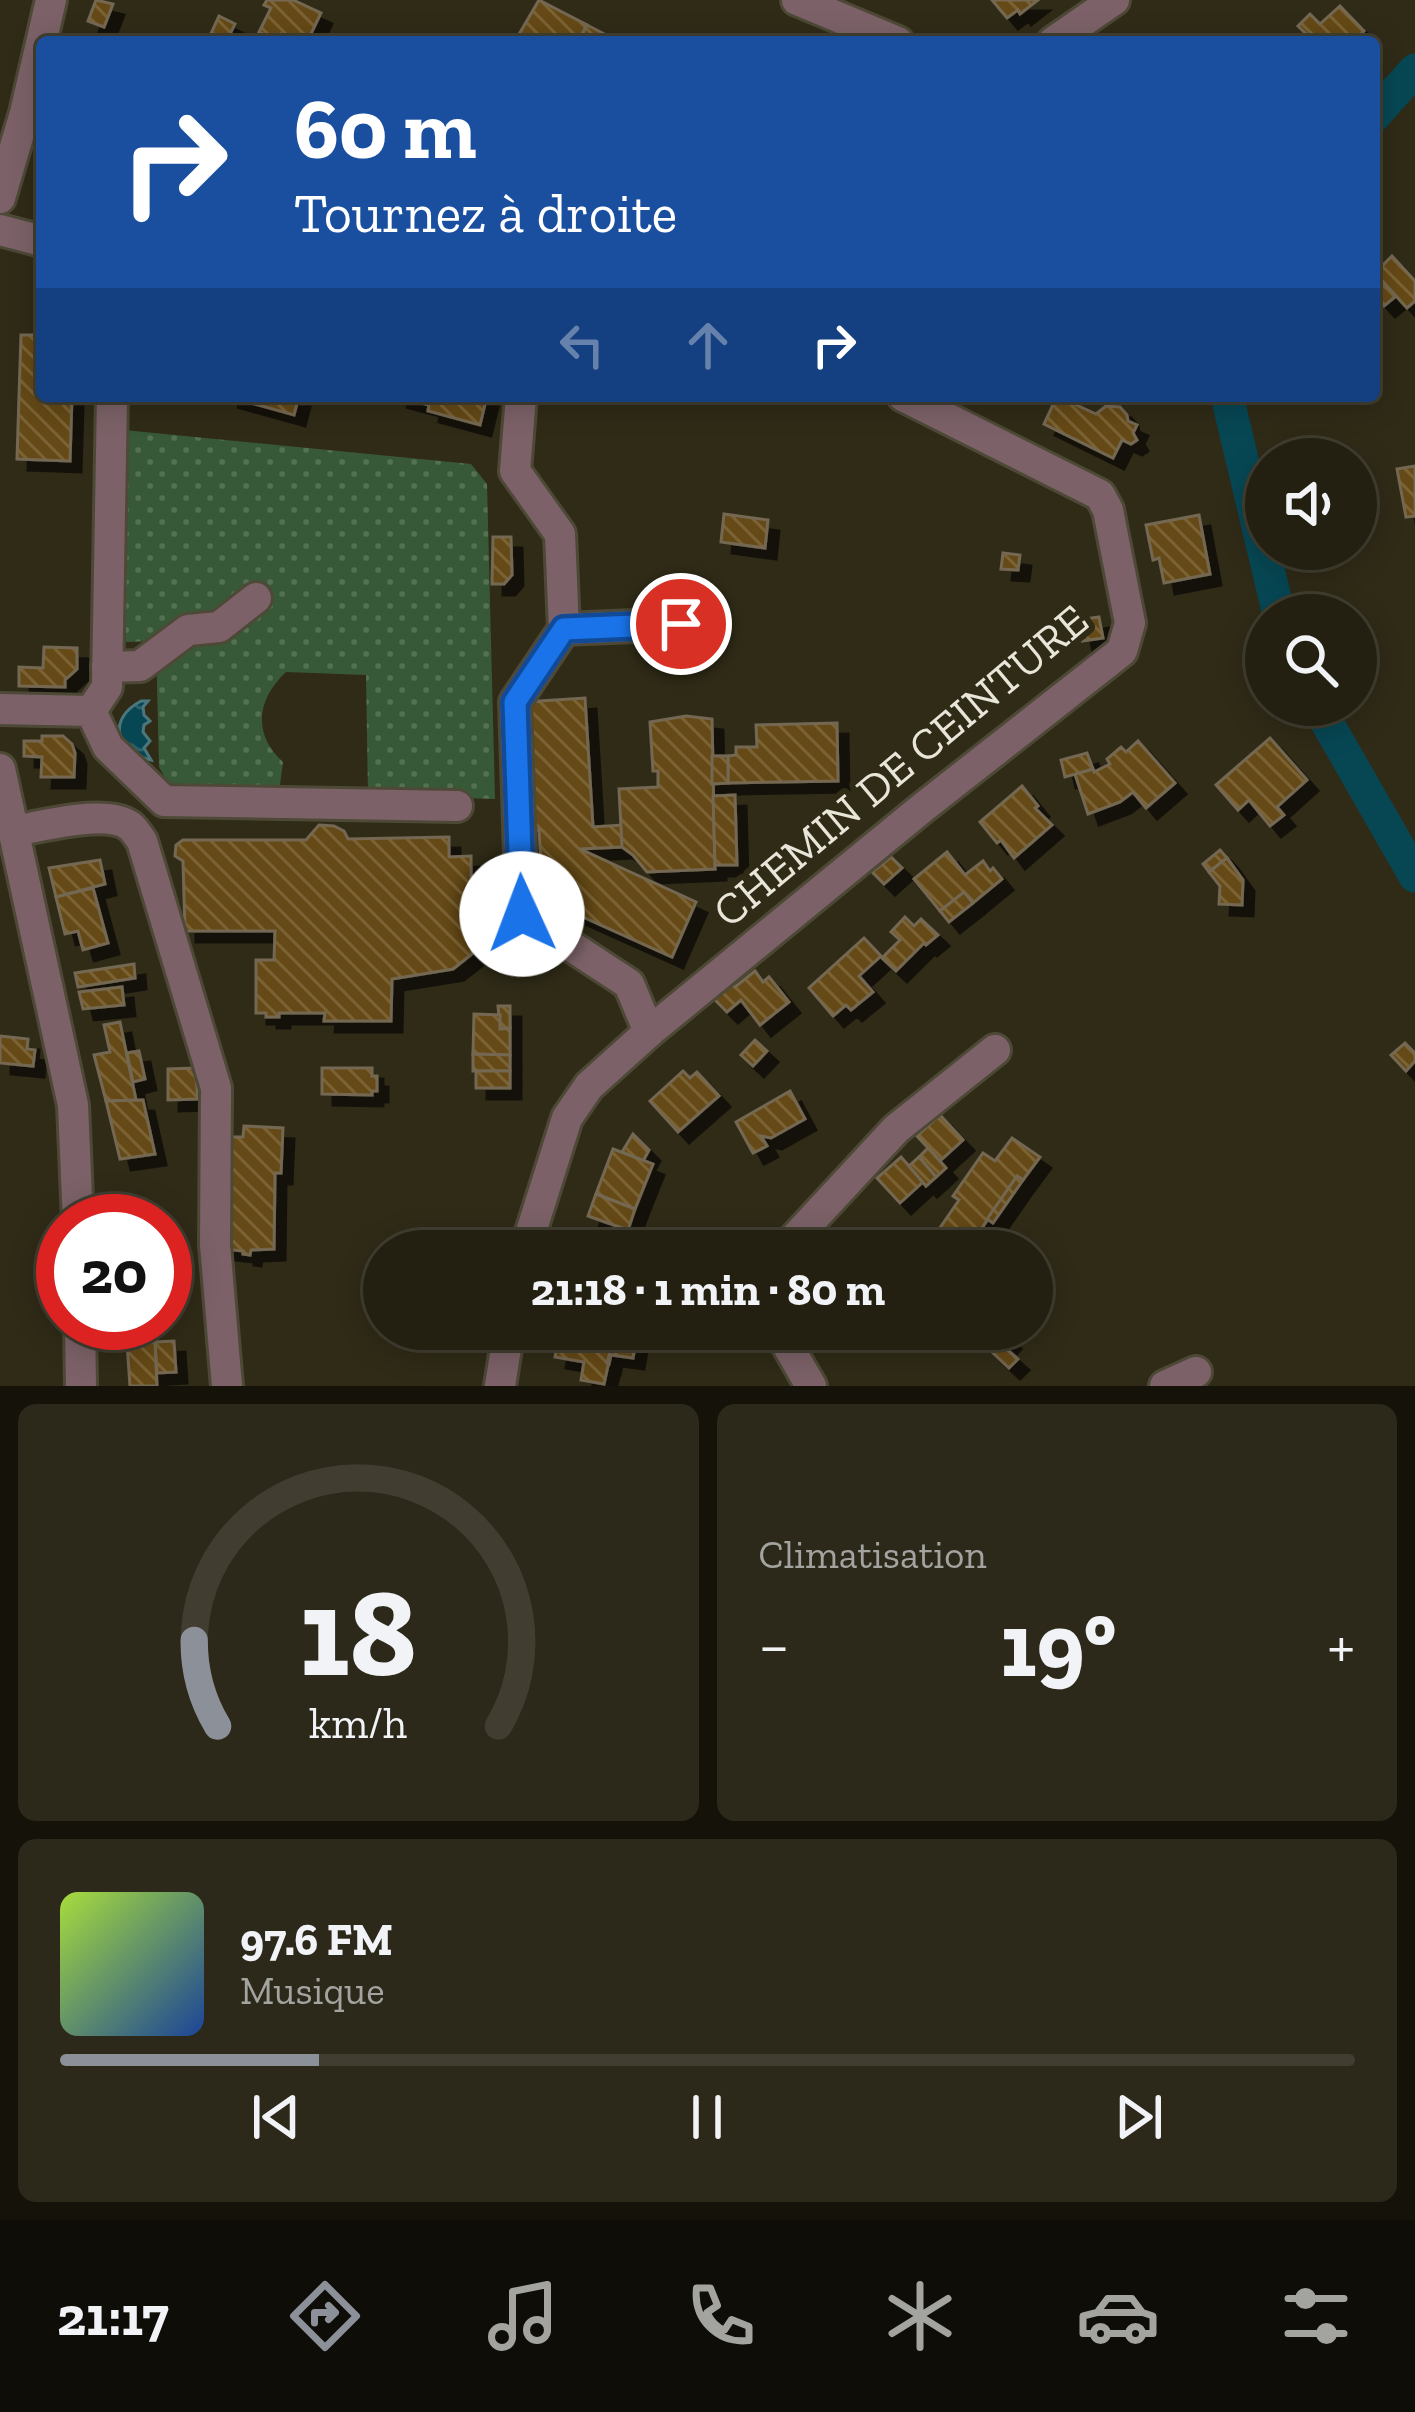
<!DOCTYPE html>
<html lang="fr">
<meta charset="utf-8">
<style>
:root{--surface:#242011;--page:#2c281a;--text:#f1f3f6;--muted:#a3a39f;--line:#413e31;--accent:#8c9099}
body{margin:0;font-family:"Zilla Slab",serif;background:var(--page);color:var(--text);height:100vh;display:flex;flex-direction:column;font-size:45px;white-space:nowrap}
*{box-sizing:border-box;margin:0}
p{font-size:39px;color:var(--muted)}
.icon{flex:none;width:66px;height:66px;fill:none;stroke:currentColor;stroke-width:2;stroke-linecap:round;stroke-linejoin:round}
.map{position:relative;height:1386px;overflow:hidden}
.panel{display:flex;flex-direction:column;gap:18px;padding:18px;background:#141209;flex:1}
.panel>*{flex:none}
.banner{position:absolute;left:36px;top:36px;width:1344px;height:366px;border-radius:12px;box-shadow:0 6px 30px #0003,0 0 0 3px var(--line);background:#1a4fa0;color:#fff;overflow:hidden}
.buttons{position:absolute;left:1245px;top:438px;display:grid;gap:24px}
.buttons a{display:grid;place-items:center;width:132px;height:132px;border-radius:50%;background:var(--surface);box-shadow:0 6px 30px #0003,0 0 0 3px var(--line);font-size:60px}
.speed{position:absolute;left:36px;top:1194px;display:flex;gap:24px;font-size:60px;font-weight:700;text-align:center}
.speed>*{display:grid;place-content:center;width:156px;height:156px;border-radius:50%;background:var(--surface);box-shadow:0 6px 30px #0003,0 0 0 3px var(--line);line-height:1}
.speed .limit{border:18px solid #d22;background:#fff;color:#111}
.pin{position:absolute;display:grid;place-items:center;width:102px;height:102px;color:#fff;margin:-51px;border:6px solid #fff;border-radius:50%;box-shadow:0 3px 12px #0007}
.me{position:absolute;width:132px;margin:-66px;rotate:358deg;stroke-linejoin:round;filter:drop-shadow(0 0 9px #0008)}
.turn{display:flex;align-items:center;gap:42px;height:252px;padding:0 60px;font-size:54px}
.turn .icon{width:156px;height:156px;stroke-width:2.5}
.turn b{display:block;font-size:84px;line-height:102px}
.lanes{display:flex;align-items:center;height:114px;padding:0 60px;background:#0003;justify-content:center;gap:60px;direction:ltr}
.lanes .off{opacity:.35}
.big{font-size:90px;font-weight:700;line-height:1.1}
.panel .widget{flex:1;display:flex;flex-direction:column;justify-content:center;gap:18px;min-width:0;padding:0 42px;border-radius:18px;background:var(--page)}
.panel .dial{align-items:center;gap:0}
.dial svg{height:312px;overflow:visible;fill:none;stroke:var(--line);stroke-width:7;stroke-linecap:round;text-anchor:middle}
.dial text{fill:var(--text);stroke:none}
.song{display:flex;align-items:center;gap:36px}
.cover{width:144px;height:144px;border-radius:18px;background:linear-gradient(135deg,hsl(80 70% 55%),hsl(220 70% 35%))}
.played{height:12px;border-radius:6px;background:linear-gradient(90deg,var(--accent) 20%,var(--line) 20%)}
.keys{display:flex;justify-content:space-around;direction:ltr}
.heat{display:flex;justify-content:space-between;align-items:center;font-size:66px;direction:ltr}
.panel .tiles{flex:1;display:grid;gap:18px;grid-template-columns:1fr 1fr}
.widget:last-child{grid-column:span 2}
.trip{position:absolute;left:363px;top:1230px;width:690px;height:120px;border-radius:60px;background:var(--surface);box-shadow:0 6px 30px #0003,0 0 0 3px var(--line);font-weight:700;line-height:120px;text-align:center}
.tab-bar{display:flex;height:192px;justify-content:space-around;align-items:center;background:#0e0d07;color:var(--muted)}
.tab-bar .icon{width:84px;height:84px}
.tab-bar .on{color:var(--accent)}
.tab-bar b{font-size:54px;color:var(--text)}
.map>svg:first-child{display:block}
.grass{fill:url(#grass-dots)}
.water{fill:url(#water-ripples);stroke:#4a767c;stroke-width:3}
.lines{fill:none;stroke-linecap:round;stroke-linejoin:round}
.canal{stroke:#074754;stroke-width:33}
.building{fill:url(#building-back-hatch);stroke:#746853;stroke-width:3;filter:url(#shadow)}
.minor-casing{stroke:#4d4936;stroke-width:36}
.minor{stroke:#7c6268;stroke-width:30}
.route-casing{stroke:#114b97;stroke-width:30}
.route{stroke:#1a73e8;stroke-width:21}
.labels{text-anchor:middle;stroke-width:12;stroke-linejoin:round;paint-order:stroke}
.street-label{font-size:45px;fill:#e8e5d9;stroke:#302b17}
</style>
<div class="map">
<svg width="1415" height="1386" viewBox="0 0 1415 1386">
<defs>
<pattern id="grass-dots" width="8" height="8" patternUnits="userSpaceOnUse" patternTransform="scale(3)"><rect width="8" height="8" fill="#385937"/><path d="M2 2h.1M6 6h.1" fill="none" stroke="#557153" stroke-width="1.8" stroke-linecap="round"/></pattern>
<pattern id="water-ripples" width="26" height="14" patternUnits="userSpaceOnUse" patternTransform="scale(3)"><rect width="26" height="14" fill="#074754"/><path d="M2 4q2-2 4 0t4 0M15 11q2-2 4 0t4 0" fill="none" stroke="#2b616c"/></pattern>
<pattern id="building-back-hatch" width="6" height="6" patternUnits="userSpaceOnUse" patternTransform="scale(3)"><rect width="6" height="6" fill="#654a14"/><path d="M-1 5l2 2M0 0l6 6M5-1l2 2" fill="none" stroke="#7b6436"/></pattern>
<filter id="shadow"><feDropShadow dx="11" dy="11" stdDeviation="0" flood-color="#0009"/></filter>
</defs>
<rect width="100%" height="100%" fill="#302b17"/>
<path class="grass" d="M124 430 471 464 487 484 495 799 368 795 366 675 286 672C257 699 252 734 283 762L279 792 183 790 168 783 159 767 156 641 126 642Z"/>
<path class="water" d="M141 701H148L143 707 144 715 150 721 144 725 143 732 150 741 144 748 151 760C115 751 107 719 141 701Z"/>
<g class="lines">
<g class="canal">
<polyline points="1374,116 1415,70"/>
<polyline points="1227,396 1279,615"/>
<polyline points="1317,705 1415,876"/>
</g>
</g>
<g class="building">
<polygon points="96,0 113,4 104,27 88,21"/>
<polygon points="267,0 293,0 321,13 307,42 298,42 281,34 278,41 259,32 271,8 264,5"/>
<polygon points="539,0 587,25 578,42 529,42 518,36"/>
<polygon points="992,0 1038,0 1020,14 1018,10 1007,18"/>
<polygon points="1340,6 1364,31 1353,42 1320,42 1311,33 1308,36 1298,26 1310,14 1320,24"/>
<polygon points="219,16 235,24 226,42 207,42"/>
<polygon points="587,25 620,42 578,42"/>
<polygon points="1392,256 1415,281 1415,301 1407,308 1375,273"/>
<polygon points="1375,273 1396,296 1384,306 1374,295"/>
<polygon points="21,335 42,335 42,396 72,396 70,461 17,459"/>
<polygon points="226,396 299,396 294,415"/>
<polygon points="395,396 487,396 480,425 428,411 429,405"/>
<polygon points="1057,396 1096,414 1106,406 1120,407 1127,415 1128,421 1137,425 1133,433 1137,440 1131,444 1122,440 1113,458 1044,424"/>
<polygon points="1415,466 1415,516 1406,517 1397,469"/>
<polygon points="724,514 768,520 765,548 721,542"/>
<polygon points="1199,515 1210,574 1164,583 1159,558 1153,560 1146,525"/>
<polygon points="493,537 511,537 512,575 504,584 492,584"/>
<polygon points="1003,553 1020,555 1018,570 1001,569"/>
<polygon points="1099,617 1103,638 1082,641 1078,620"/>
<polygon points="44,647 77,648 77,669 65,680 65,687 19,686 19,667 43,668"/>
<polygon points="585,698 593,827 622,825 622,847 580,849 696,902 672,957 554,904 552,874 535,875 534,862 541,862 539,830 533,830 525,702"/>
<polygon points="686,716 712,719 715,869 647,872 633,855 622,847 619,789 658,787 658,771 653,771 650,722"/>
<polygon points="837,723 838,781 728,783 728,756 736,755 736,747 757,747 756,725"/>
<polygon points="42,736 63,736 72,744 75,753 74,777 41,777 42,757 24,756 24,741 42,741"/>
<polygon points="1270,738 1307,780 1277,807 1284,815 1270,826 1249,800 1238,810 1216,785"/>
<polygon points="1138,741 1175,783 1146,808 1133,792 1120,802 1088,814 1075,774 1093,769 1094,772 1110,764 1107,759 1121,747 1126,752"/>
<polygon points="1087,753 1093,769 1065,777 1061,760"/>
<polygon points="712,756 728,756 728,783 712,784"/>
<polygon points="1022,786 1038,806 1035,808 1052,825 1014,858 1001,840 997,843 980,822"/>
<polygon points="735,795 737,865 715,865 713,796"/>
<polygon points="319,825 334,826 344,831 348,839 449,837 449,857 471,856 472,954 453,969 392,979 391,1021 324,1021 325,1013 279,1013 279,1017 266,1017 266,1013 256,1013 256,960 274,960 275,931 185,931 183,861 175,856 176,845 183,840 306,840"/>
<polygon points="1220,850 1227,858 1209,872 1203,864"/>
<polygon points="947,852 965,875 983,861 990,871 993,868 1002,879 973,903 964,892 940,911 914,879"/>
<polygon points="891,857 902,868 884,884 872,872"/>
<polygon points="1227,858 1243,880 1242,905 1219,904 1220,886 1209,872"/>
<polygon points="100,860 105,884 56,897 49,868"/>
<polygon points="93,888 108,943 83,950 78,931 65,934 56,897"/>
<polygon points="964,892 973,903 949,922 940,911"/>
<polygon points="905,917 914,926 921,919 938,935 926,945 924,943 896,971 882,958 900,940 891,932"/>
<polygon points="864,938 881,956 859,976 873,992 851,1010 846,1005 833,1016 809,988"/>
<polygon points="134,964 135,978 78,987 75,973"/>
<polygon points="755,971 763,982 769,977 789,1002 760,1025 741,1000 727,1012 713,998 732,983 735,987"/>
<polygon points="122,987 124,1005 83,1009 79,992"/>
<polygon points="498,1006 510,1006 510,1028 500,1029"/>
<polygon points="474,1014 500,1015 500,1029 510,1028 510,1055 473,1054"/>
<polygon points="120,1022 136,1100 106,1101 94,1055 110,1052 104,1025"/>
<polygon points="0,1036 28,1039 27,1049 35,1050 33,1066 0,1063"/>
<polygon points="755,1040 767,1051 753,1066 741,1055"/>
<polygon points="1405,1043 1415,1053 1415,1061 1406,1071 1391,1055"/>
<polygon points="139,1051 145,1079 133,1082 127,1053"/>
<polygon points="473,1054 510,1055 510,1071 473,1071"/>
<polygon points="195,1068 198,1099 168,1100 168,1069"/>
<polygon points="322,1068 372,1068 372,1076 377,1076 377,1091 372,1091 372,1095 322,1094"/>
<rect x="476" y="1071" width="34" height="17"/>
<polygon points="683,1071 690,1078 697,1072 719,1096 678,1132 650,1101"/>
<polygon points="790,1091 805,1119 771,1138 761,1136 767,1146 753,1153 736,1122"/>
<polygon points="143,1100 155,1154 120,1159 106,1101"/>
<polygon points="940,1115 963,1140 940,1161 917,1136"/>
<polygon points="244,1126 283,1128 281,1173 275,1173 274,1249 251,1250 250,1255 243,1254 243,1251 223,1249 227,1137 243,1137"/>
<polygon points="633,1134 649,1150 643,1161 622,1152"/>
<polygon points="1012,1138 1040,1157 1023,1180 1017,1176 976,1237 990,1247 987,1251 945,1251 931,1241 959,1200 953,1196 983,1153 995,1161"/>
<polygon points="928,1148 946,1168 936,1177 919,1157"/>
<polygon points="613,1149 653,1164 635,1209 596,1194"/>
<polygon points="901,1157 923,1182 900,1203 877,1178"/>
<polygon points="919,1157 936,1177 926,1186 909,1166"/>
<polygon points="1017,1176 1023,1180 993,1223 987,1219"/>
<polygon points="596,1194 635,1209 628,1230 588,1216"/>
<polygon points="560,1329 616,1329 604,1384 581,1380 584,1362 555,1357"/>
<polygon points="616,1329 638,1329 633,1358 611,1355 609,1364 607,1363"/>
<polygon points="989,1329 1000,1329 1010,1338 1003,1346 1018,1359 1009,1368 979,1340"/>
<polygon points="174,1341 176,1372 157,1373 155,1342"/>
<polygon points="155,1342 157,1386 130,1386 127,1343"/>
</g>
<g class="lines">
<g class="minor-casing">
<g id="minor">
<polyline points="797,0 898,42"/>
<polyline points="1053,42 1114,0"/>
<polyline points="0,198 25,113 51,0"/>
<polyline points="0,230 42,241"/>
<polyline points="521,396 515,471 560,534 564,629 515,702 522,914 629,984 649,1032"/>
<polyline points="564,629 681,624"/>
<polyline points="107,667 140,666 188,630 219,627 256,598"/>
<polyline points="0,709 91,711 108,747 164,801 457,806"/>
<polyline points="91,711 107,687 112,396"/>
<polyline points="0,769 73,1105 78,1221"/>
<path d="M13 831C41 827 106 808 130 826 135 830 138 836 142 841L216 1088 215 1245 227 1386"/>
<polyline points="525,1251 567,1118 589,1086 649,1032 921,809 1122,651 1130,623 1108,510 1100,495 903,396"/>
<polyline points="783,1251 896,1129 995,1050"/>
<polyline points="80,1323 81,1386"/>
<polyline points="778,1329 811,1386"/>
<polyline points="500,1386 509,1329"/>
<polyline points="1165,1386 1196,1372"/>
</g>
</g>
<use href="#minor" class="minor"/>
</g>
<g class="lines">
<g class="route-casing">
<polyline id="route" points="522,914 515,702 564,629 681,624"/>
</g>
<use href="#route" class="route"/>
</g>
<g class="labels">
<g class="street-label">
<text transform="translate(900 765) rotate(-40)" y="16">CHEMIN DE CEINTURE</text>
</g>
</g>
</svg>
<div class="buttons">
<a><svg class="icon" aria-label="sound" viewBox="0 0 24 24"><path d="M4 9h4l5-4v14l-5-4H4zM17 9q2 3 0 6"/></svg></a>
<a><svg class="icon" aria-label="search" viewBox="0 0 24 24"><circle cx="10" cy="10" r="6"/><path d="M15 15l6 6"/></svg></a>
</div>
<div class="speed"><div class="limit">20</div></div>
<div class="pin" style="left:681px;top:624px;background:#d93025"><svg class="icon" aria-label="arrive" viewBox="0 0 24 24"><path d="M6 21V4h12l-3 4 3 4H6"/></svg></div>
<svg class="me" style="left:522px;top:914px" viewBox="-20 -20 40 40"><circle r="19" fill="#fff"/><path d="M0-13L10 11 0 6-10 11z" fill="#1a73e8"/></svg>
<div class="trip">21:18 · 1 min · 80 m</div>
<div class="banner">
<div class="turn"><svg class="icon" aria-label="right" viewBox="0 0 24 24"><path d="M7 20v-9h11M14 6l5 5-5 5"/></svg><div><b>60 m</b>Tournez à droite</div></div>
<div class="lanes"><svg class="icon off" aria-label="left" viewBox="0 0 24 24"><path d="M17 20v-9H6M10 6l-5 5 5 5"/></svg><svg class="icon off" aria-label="ahead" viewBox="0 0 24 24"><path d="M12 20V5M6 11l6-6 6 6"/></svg><svg class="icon" aria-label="right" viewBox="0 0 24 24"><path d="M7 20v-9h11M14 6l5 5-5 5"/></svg></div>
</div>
</div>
<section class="panel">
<div class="tiles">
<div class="widget dial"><svg viewBox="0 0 100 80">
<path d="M14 69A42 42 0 1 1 86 69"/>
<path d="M14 69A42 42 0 0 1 8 47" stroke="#8c9099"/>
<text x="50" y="56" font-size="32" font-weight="700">18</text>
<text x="50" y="72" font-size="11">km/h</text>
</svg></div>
<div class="widget"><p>Climatisation</p>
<div class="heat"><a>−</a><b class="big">19°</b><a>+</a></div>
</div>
<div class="widget">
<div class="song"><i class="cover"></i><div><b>97.6 FM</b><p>Musique</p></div></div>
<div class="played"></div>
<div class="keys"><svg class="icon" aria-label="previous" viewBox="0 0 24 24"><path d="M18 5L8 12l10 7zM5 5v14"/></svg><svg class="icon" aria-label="pause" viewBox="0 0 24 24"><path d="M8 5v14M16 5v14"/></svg><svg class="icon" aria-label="next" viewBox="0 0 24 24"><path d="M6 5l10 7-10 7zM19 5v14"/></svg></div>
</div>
</div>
</section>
<nav class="tab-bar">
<b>21:17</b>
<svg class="icon on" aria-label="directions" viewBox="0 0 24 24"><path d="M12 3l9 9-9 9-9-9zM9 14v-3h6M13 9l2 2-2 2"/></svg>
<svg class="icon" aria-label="music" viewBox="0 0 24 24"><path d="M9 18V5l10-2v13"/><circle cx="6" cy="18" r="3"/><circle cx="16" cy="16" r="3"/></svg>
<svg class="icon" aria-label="phone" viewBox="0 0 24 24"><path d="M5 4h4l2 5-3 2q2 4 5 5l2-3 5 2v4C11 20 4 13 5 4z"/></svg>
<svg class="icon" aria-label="climate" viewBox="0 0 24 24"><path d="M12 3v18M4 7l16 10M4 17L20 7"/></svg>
<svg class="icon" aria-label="car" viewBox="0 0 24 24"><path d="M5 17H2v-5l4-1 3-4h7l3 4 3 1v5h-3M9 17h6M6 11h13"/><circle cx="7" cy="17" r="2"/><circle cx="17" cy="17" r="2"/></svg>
<svg class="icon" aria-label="filters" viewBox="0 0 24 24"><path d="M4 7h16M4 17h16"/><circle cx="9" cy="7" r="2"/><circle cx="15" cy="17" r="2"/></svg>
</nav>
